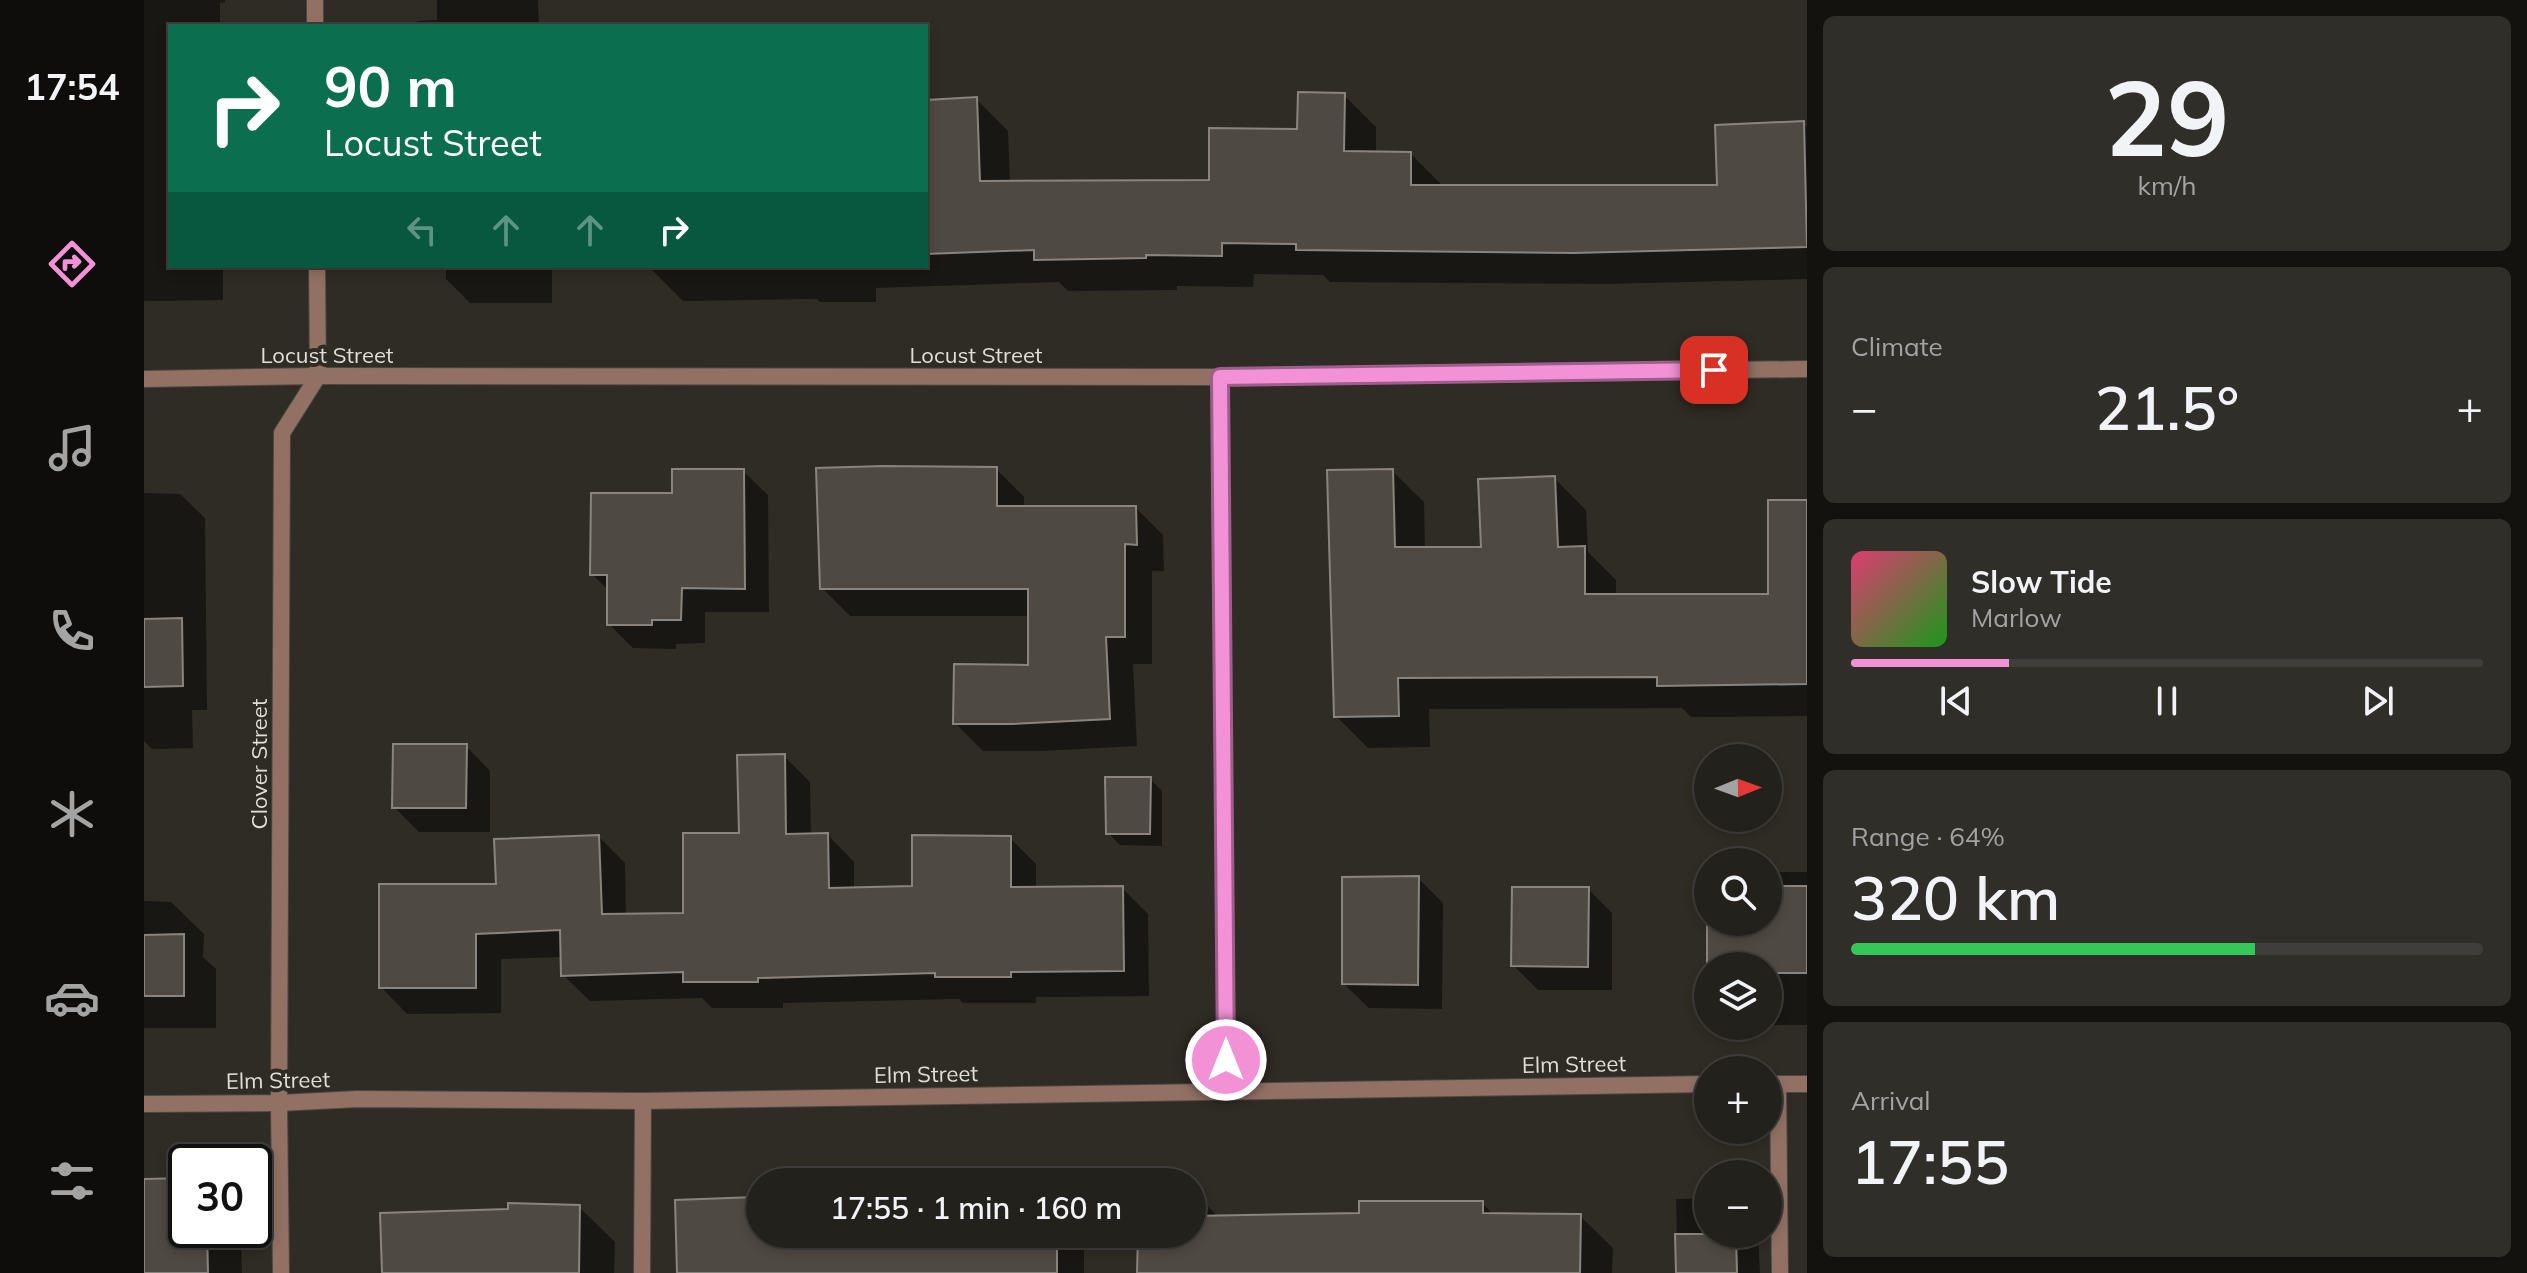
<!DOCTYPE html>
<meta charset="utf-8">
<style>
:root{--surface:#23211c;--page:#2f2e29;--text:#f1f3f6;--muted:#a3a3a3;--line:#403e3b;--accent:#f291d6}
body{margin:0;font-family:Mulish,sans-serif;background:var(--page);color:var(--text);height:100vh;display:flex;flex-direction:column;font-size:30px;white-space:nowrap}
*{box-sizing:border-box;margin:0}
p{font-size:26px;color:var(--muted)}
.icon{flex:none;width:44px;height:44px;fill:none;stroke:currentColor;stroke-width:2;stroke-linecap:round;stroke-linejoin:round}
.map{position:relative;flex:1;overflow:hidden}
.sheet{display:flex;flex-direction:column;gap:16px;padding:16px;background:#13120f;width:720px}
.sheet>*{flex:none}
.guide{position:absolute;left:24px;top:24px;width:760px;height:244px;border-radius:0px;box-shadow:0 4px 12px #0003,0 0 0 2px var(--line);background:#0b6e4f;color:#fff;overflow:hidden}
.needle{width:52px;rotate:89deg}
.buttons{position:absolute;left:1550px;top:744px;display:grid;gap:16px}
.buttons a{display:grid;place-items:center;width:88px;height:88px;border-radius:50%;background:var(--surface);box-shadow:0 4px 12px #0003,0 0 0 2px var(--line);font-size:40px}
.speed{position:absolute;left:24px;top:1144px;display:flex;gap:16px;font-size:40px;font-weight:700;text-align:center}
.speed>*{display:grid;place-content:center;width:104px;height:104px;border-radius:50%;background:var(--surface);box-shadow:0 4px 12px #0003,0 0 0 2px var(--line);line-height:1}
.speed .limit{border:4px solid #111;border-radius:12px;background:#fff;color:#111}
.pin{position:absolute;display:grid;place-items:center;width:68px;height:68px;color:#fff;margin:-34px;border-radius:16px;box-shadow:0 4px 12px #0006}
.me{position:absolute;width:88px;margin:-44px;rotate:0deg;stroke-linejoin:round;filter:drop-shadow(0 0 6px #0008)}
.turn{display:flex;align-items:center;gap:28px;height:168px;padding:0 24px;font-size:36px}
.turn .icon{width:104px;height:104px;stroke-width:2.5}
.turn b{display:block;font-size:56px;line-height:68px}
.lanes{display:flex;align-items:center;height:76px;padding:0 24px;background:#0003;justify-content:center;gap:40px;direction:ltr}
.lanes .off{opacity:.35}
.big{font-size:60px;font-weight:600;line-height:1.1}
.sheet .card{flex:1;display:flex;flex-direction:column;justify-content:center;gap:12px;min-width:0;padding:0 28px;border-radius:12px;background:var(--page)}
.sheet .dial{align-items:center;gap:0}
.dial b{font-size:104px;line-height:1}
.song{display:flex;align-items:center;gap:24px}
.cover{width:96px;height:96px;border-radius:12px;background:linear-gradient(135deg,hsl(340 70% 55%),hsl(120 70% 35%))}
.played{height:8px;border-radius:4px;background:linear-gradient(90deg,var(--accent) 25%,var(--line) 25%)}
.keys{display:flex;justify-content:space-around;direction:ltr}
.heat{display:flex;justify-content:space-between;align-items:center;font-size:44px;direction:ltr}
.charge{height:12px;border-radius:6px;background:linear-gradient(90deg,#34c759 64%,var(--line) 0)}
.trip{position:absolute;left:602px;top:1168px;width:460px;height:80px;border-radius:40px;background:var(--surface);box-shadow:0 4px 12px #0003,0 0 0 2px var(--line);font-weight:600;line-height:80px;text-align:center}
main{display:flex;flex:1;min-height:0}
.menu{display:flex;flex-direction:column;width:144px;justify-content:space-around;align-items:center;background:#0e0d0b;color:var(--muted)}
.menu .icon{width:56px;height:56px}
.menu .active{color:var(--accent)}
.menu b{font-size:36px;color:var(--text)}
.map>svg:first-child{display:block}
.shadow{fill:#0007}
.building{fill:#4f4943;stroke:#8a847e;stroke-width:2}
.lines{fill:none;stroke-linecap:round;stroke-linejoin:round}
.lane-casing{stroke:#4b4842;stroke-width:18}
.street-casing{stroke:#4b4842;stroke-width:18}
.lane{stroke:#927164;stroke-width:16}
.street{stroke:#927164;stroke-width:16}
.route-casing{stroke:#9d5e8b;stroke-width:20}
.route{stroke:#f291d6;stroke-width:14}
.labels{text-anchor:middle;stroke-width:8;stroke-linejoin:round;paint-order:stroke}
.street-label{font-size:22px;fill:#dfded9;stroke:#2f2c25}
</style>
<main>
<nav class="menu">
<b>17:54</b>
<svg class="icon active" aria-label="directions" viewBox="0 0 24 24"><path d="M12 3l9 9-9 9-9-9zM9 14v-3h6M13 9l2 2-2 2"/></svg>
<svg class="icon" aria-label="music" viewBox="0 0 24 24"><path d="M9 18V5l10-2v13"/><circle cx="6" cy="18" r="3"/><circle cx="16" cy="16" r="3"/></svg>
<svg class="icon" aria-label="phone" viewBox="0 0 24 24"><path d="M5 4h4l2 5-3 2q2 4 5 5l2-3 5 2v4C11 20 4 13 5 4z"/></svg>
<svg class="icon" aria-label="climate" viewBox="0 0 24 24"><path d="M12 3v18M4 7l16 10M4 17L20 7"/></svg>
<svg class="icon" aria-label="car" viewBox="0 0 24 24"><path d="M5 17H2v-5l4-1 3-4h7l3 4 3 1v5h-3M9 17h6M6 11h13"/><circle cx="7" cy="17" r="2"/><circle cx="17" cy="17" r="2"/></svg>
<svg class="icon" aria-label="filters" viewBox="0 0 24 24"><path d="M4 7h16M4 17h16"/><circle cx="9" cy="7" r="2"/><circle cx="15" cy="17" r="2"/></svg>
</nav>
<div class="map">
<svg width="1663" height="1273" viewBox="0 0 1663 1273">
<rect width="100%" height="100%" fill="#2f2c25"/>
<g class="shadow">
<polygon points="0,0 81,0 81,2 76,3 76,26 26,26 26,266 79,266 79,300 0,301"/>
<polygon points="293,0 394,0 395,26 273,26 273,21 293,20"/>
<polygon points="1200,95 1232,127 1232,153 1267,154 1299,186 1575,187 1659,123 1663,127 1663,279 1463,284 1186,282 1179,275 1110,274 1109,287 1033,286 1033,290 924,291 915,282 732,288 732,302 676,302 673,299 539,301 507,269 506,266 782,266 782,102 832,99 864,131 866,183 1067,182 1155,131"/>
<polygon points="302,266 408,266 408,303 326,303 302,279"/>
<polygon points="852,469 880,497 880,508 992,508 1019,535 1020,571 1008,571 1008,664 989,664 993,746 897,751 839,751 811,723 886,667 886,616 706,616 678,588"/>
<polygon points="599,471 624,495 625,612 561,612 561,643 532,644 532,649 489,648 465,624 465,591 448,574 530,495"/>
<polygon points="1248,471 1280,502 1281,549 1339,549 1410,478 1442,510 1444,552 1472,580 1472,596 1626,596 1663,502 1663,716 1547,717 1538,708 1285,709 1286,747 1224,748 1192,716"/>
<polygon points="0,493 36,494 61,518 63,710 48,710 49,748 8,749 0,741"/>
<polygon points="322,746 346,771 346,832 275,832 250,807"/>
<polygon points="640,756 666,782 667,836 684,835 710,862 710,889 770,888 866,838 892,864 892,888 978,888 1004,914 1005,996 892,997 892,1003 819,1003 815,999 639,1003 639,1008 568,1008 558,998 446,1001 419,975 419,957 357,959 357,1013 263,1014 237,987 354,886 455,837 481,863 482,916 541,915 597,835"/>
<polygon points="1006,779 1018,791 1018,846 976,845 964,833"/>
<polygon points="1624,872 1663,872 1663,1025 1624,1025 1624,966 1565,966 1565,922 1624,922"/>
<polygon points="1274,878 1299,903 1298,1009 1225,1008 1200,984"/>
<polygon points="1444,889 1468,913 1468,990 1394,990 1369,965"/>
<polygon points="0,901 27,902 60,934 59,957 72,969 72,1028 0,1028"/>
<polygon points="42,1180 42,1230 97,1230 98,1273 0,1273 0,1181"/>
<polygon points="616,1197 616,1234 940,1234 940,1273 535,1273 533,1202"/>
<polygon points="1564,1198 1564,1234 1614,1234 1616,1273 1534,1273 1532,1199"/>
<polygon points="1048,1203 1061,1203 1075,1218 1217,1215 1338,1203 1350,1215 1436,1216 1469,1248 1468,1273 995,1273 996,1234 1048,1234"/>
<polygon points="435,1207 471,1242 470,1273 240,1273 366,1211"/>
</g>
<g class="building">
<polygon points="1154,92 1201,93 1200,151 1267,152 1267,185 1573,185 1571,125 1660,121 1663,247 1429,253 1152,250 1152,244 1078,243 1078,256 1002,255 1002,258 890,260 890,250 782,254 782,100 833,97 836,181 1065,180 1065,128 1153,129"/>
<polygon points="739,466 853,467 853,506 992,506 993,545 981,544 981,637 962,637 966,719 868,724 809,724 810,664 884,665 884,589 676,589 672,468"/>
<polygon points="528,469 600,469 601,589 538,588 537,620 508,620 508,625 463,625 463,575 446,575 447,493 528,493"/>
<polygon points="1249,469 1251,547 1337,547 1334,479 1411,476 1414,547 1441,546 1441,594 1624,594 1624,500 1663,500 1663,684 1513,686 1513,677 1254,678 1255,716 1190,717 1183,470"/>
<polygon points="38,618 39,686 0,687 0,619"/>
<polygon points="249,744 323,744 322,808 248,808"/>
<polygon points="641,754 642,834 684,833 685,888 768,886 768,835 867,836 867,887 979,886 980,971 867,972 867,977 791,977 791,973 614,978 614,982 539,982 539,972 417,976 416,930 332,934 332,988 235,988 235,884 352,884 350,839 455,835 458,914 539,913 539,833 595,833 593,755"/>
<polygon points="961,777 1007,777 1006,834 962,834"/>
<polygon points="1563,870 1564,922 1624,922 1624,870 1633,870 1633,886 1663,886 1663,973 1633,973 1633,995 1624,995 1624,966 1564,966 1563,995"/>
<polygon points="1275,876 1274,985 1198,984 1198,877"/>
<polygon points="1368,887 1445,887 1444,967 1367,966"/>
<polygon points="40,934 40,996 0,996 0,935"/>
<polygon points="42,1178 42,1230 63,1230 64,1273 0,1273 0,1179"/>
<polygon points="611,1197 612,1234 913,1234 913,1273 533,1273 531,1200"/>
<polygon points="1215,1201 1339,1201 1339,1213 1437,1214 1436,1273 993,1273 994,1234 1048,1234 1048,1216 1215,1213"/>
<polygon points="364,1203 436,1205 435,1273 238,1273 236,1213 364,1209"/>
<polygon points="1531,1234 1592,1234 1593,1273 1532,1273"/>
</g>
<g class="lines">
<g class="lane-casing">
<g id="lane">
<polyline points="1634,1084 1636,1273"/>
<polyline points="498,1273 499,1101"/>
</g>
</g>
<g class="street-casing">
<g id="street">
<polyline points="171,0 171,26"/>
<polyline points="1076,377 1082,1091"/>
<polyline points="0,379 174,376 1076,377 1663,369"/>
<polyline points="1624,1084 1663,1084"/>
<polyline points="0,1104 135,1103 213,1099 499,1101 1564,1084"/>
<polyline points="137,1273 135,1103 138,433 174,376 173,266"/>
</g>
</g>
<use href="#lane" class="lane"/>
<use href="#street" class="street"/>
</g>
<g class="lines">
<g class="route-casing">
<polyline id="route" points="1082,1060 1076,377 1570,370"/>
</g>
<use href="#route" class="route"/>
</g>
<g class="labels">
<g class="street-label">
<text x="183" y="363">Locust Street</text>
<text x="832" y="363">Locust Street</text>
<text transform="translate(115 764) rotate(-90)" y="8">Clover Street</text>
<text transform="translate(1430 1064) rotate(-1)" y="8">Elm Street</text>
<text transform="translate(782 1074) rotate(-1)" y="8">Elm Street</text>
<text transform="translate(134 1080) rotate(-1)" y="8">Elm Street</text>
</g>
</g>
</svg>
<div class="buttons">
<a><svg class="needle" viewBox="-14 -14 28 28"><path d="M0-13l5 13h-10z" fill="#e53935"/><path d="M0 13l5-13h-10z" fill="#a3a3a3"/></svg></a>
<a><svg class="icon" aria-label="search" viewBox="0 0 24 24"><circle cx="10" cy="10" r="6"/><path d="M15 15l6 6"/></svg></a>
<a><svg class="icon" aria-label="layers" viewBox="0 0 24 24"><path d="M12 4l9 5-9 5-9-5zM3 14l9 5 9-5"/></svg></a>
<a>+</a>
<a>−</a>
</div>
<div class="speed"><div class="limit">30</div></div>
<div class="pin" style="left:1570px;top:370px;background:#d93025"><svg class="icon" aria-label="arrive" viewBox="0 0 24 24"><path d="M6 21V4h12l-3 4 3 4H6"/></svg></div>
<svg class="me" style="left:1082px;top:1060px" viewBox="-20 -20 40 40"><circle r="17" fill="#f291d6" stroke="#fff" stroke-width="3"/><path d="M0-11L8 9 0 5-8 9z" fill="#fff"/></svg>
<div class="trip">17:55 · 1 min · 160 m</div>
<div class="guide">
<div class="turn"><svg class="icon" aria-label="right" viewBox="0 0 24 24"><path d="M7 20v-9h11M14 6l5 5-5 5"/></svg><div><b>90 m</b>Locust Street</div></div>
<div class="lanes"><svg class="icon off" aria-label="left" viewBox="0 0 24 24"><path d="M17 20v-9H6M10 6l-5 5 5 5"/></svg><svg class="icon off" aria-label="ahead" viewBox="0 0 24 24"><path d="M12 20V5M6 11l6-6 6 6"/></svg><svg class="icon off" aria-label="ahead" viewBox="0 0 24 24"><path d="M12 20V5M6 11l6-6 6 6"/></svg><svg class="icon" aria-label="right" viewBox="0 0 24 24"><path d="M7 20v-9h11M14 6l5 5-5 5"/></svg></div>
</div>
</div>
<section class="sheet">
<div class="card dial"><b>29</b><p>km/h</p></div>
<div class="card"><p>Climate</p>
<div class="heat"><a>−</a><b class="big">21.5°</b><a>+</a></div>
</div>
<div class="card">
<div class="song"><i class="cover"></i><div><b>Slow Tide</b><p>Marlow</p></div></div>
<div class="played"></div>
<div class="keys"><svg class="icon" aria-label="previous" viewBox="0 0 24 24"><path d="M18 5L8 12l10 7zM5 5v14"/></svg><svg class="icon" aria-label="pause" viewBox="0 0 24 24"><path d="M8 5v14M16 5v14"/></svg><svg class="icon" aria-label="next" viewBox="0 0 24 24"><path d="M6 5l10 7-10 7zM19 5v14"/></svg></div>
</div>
<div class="card"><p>Range · 64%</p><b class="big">320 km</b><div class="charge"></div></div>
<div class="card"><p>Arrival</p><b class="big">17:55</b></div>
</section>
</main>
